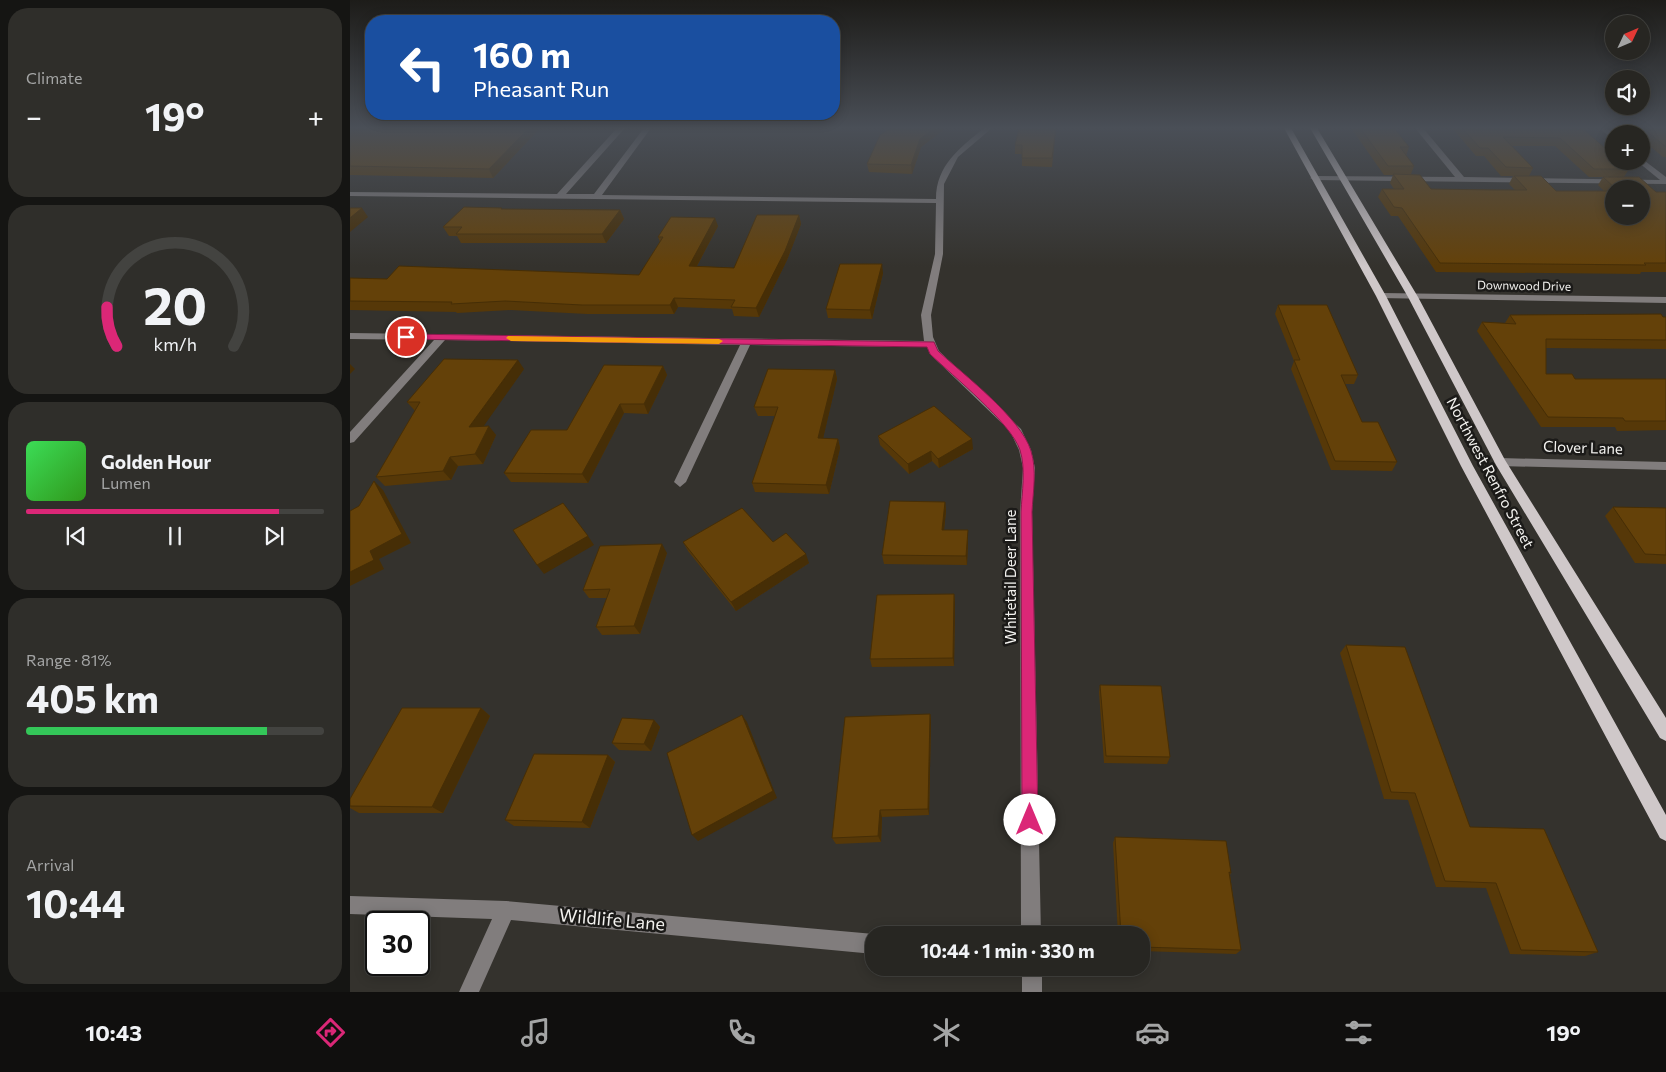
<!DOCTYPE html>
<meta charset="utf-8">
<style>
:root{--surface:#272622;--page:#2f2e2a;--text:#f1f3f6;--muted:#a4a5a5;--line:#434340;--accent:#db2777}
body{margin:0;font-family:Commissioner,sans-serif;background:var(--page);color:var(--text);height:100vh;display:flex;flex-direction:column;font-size:19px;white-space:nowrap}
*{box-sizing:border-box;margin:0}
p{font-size:16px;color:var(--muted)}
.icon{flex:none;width:28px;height:28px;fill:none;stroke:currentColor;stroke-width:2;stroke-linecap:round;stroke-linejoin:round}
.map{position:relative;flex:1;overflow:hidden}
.side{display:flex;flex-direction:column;gap:8px;padding:8px;background:#151513;width:350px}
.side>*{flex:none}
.top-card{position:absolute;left:15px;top:15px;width:475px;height:105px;border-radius:20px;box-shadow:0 2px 12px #0003,0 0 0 1px var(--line);background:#1a4fa0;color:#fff;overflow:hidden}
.needle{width:32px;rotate:46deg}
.fabs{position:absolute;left:1255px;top:15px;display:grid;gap:10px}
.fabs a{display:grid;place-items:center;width:45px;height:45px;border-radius:50%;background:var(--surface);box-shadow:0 2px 12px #0003,0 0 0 1px var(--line);font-size:25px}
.speed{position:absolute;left:15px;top:911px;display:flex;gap:10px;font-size:25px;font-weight:700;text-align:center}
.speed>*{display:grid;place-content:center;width:65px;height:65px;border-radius:50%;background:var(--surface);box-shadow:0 2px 12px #0003,0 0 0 1px var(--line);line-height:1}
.speed .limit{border:2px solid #111;border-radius:8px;background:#fff;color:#111}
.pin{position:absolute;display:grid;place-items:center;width:42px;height:42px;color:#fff;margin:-21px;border:2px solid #fff;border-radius:50%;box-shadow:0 1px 5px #0007}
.me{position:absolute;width:55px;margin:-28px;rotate:0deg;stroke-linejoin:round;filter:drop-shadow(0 0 4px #0008)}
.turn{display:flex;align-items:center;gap:18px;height:105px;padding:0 25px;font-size:22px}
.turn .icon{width:65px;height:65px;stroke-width:2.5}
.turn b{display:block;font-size:35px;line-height:42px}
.big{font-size:38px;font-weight:700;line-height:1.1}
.side .widget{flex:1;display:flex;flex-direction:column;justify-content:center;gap:8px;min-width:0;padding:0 18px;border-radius:20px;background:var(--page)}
.side .dial{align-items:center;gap:0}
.dial svg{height:130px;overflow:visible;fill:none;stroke:var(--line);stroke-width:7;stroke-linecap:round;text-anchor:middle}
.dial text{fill:var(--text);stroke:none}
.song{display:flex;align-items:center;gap:15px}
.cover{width:60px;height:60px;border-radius:8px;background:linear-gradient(135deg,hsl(130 70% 55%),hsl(110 70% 35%))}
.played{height:5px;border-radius:2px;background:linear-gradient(90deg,var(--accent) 85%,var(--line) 85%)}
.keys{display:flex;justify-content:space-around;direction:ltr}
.heat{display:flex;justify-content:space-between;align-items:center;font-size:28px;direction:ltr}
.charge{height:8px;border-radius:4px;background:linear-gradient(90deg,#34c759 81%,var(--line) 0)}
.trip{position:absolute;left:515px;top:926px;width:285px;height:50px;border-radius:20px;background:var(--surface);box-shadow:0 2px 12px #0003,0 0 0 1px var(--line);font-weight:700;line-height:50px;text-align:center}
.tab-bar{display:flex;height:80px;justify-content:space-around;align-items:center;background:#100f0e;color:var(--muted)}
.tab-bar .icon{width:35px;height:35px}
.tab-bar .on{color:var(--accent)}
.tab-bar b{font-size:22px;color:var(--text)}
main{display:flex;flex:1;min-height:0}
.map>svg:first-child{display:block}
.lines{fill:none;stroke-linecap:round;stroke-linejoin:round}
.minor{fill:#817d7d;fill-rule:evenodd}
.major{fill:#cfc8c9;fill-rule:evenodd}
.wall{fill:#563808;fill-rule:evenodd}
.shaded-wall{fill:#462e06}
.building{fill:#644109;stroke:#462e06}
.route{fill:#db2777;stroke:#8e194d}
.slow{fill:#f59e0b}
.labels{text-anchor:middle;stroke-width:5;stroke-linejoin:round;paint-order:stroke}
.far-street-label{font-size:12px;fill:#f3f2ef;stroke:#1b1a18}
.street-label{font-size:15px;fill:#f3f2ef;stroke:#1b1a18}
.near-street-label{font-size:18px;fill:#f3f2ef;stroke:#1b1a18}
</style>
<main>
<section class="side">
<div class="widget"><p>Climate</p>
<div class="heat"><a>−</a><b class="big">19°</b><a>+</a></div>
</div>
<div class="widget dial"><svg viewBox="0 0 100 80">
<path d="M14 69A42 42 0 1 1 86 69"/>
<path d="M14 69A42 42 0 0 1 8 45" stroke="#db2777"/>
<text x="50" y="56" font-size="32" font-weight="700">20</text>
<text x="50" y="72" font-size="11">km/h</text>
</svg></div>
<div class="widget">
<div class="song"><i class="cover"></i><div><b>Golden Hour</b><p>Lumen</p></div></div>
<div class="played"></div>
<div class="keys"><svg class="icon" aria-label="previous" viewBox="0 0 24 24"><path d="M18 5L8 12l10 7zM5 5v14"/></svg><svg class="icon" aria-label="pause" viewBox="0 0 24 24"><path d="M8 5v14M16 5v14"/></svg><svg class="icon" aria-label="next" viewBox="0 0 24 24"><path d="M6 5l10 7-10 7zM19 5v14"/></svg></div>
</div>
<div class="widget"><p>Range · 81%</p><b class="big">405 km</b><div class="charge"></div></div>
<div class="widget"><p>Arrival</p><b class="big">10:44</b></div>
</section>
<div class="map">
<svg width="1316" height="992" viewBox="0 0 1316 992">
<rect width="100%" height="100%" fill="#34322d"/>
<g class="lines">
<g class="minor">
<path d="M267 128H275L216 194H244L294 128H301L252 195 586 199C586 165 610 148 634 128H642L608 157 594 184 593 254 581 315 583 337 589 351 671 429 681 450 685 468 682 512 691 935H671L670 512 673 468 669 450 660 431 580 354 577 347 400 345 336 482 330 487 324 482 390 345 95 340 4 442 0 443V432L84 340 0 339V333L574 341 571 315 585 254 586 203 0 196V192L207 194Z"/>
<polygon points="1065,128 1073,128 1114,177 1310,180 1288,162 1291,161 1291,158 1316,177 1316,184 964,180 960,178 964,176 1105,177"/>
<polygon points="1249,128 1256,128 1264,134 1264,140"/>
<polygon points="1031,293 1316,297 1316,303 1028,298 1028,294"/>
<polygon points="1150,458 1316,462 1316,470 1150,466 1144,462"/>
<polygon points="0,896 156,901 524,934 524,954 161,920 129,992 109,992 142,919 0,914"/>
<rect x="672" y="968" width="20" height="24"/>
</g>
<g class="major">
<polygon points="934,128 941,128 1036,296 1123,466 1316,815 1316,841 1310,838 1111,466 1026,296"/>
<polygon points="960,128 967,128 1068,297 1155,460 1316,718 1316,741 1310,738 1146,465 1058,297"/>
</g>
</g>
<g class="wall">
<polygon points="0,128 190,128 143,178 0,175"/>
<polygon points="539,128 596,128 571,147 562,174 519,172 517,164 539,129"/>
<polygon points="706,128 702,167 672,166 672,154 665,154 665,145"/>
<path d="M1001 128H1044L1059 147 1056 156 1064 166 1061 174 1081 189 1165 190 1159 184 1163 176H1151L1134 156H1126L1102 128H1232L1279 169 1274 177 1306 192H1316V272H1291L1290 274 1086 272 1048 216H1041L1028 197 1032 189H1044L1040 183 1043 175H1034ZM1161 146H1205L1239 177H1253L1248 185 1254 191H1206L1179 176 1183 168ZM1264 189H1291L1264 216Z"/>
<polygon points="1278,128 1316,128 1316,157 1313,157 1291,139 1291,134 1285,134"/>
<polygon points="153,209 270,210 274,219 256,243 111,243 107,236 99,236 93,227"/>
<polygon points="449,215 451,224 437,260 409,317 384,316 382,309 328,307 324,314 237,314 161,310 107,313 106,312 0,310 0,278 37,279 289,275 310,242 308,237 368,226 347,266 384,268"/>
<polygon points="533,273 522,319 478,318 476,309"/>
<polygon points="928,305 1008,375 1004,384 995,384 1012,422 1047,462 1042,471 981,470 941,369 944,361 925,314"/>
<polygon points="1160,315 1316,317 1316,349 1196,348 1196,374 1225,379 1316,379 1316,430 1267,431 1265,427 1191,427 1127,331 1132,322 1155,323"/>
<polygon points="313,366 317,375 298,414 274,413 238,483 161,482 154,473"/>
<polygon points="174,369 133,426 146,435 133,464 108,466 101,480 35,486 26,477 65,411 57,402"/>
<polygon points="485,370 487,379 473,438 488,439 490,448 479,494 405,492 402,483 425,416 408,416 404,407"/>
<polygon points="528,436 623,449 589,468 582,461 559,474 530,445"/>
<polygon points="595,502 596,511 594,530 618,539 617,565 534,564 532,555"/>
<polygon points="1263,507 1316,508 1316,564 1285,563 1255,516"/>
<polygon points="333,542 423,542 459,563 386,611 338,551"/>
<polygon points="317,553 290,634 252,635 246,627 257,598 239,598 233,590"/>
<polygon points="604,594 605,603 604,666 522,667 520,659"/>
<polygon points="996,645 1120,827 1248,952 1235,956 1160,954 1136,888 1086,887 1058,800 1034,799 990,653"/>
<polygon points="750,685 820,757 817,764 754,763 749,692"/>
<polygon points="131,708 140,716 93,813 9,813 0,808 0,799"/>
<polygon points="580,714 581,721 579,815 532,817 531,842 486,844 482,838"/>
<polygon points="304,720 310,727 301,751 269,750 262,743"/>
<polygon points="258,755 265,762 240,828 164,826 155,820"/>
<polygon points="765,837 881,873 880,875 891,950 886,954 791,951 791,935 768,935 763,843"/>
</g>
<g class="shaded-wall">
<polygon points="179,128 190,128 143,178 139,169"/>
<polygon points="585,128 596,128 571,147 562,174 561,165 570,139"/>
<polygon points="12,208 18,217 0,232 0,218"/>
<polygon points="270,210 274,219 256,243 252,234"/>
<polygon points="449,215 451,224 437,260 409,317 406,308"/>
<polygon points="365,218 368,226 342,275 339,266"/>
<polygon points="532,264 533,273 522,319 520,310"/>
<polygon points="324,298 328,307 324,314 320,305"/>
<polygon points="168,360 174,369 126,437 119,427"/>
<polygon points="0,364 5,369 0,374"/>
<polygon points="313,366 317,375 298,414 294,404"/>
<polygon points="485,370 487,379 471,447 468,438"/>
<polygon points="270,404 274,413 238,483 232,474"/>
<polygon points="139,426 146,435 133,464 125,454"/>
<polygon points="488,439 490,448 479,494 476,485"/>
<polygon points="622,439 623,449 589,468 588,459"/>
<polygon points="581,451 582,461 559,474 558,464"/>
<polygon points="100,457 108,466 101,480 93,471"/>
<polygon points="24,481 33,490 61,543 29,559 34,569 0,586 0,572 20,551"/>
<polygon points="595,502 596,511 593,539 592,530"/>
<polygon points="618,530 618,539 617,565 616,556"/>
<polygon points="238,536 244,545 194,574 187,565"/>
<polygon points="312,544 317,553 290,634 284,626"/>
<polygon points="456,554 459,563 386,611 381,602"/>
<polygon points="604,594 605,603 604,666 603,658"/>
<polygon points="131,708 140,716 93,813 82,807"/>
<polygon points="580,714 581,721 579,815 578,809"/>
<polygon points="392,715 397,722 427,798 348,841 342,835"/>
<polygon points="304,720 310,727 301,751 294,744"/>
<polygon points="258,755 265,762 240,828 232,822"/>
<polygon points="530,810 532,817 531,842 528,836"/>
</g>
<g class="building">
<polygon points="0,128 179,128 139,169 0,166"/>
<polygon points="541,128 585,128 570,139 561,165 517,164 530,135"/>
<polygon points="669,128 706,128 702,158 672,158 672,145 665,145"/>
<polygon points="1010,128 1044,128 1059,147 1050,147 1064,166 1038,166"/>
<polygon points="1112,128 1232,128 1264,156 1264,161 1270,161 1279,169 1244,169 1210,138 1153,137 1183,168 1156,167 1138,148 1130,148"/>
<polygon points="1293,128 1316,128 1316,147"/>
<polygon points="1043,174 1070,175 1081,189 1144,190 1177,190 1164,176 1191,176 1206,191 1264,191 1264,216 1291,216 1291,189 1266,189 1253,177 1289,177 1306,192 1316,192 1316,263 1294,263 1296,265 1090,263 1052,208 1044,207 1032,189 1054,189"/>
<polygon points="114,207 152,208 151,209 270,210 252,234 106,234 112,227 93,227"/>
<polygon points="0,208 12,208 0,218"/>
<polygon points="407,215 449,215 435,251 406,308 381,307 385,300 324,298 320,305 232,305 155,301 101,304 102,302 0,301 0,278 37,279 49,266 289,275 313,237 308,237 321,217 365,218 339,266 384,268"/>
<polygon points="490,264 532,264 520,310 476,309"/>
<polygon points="928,305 977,305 1008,375 991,375 1012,422 1028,422 1047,462 985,461 944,360 950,360"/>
<polygon points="1311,314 1313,317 1316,317 1316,340 1196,339 1196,374 1222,374 1225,379 1316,379 1316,421 1275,421 1273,418 1198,417 1132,322 1166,324 1160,315"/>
<polygon points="94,359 168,360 119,427 139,426 125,454 100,457 93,471 26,477 70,402 57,402"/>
<polygon points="254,365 313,366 294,404 270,404 232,474 154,473 181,430 217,430"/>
<polygon points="418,369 485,370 468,438 488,439 476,485 402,483 428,407 404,407"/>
<polygon points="584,406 622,439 588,459 581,451 558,464 528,436"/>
<polygon points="24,481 52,534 20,551 24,560 0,572 0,511 9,506"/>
<polygon points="540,501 595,502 592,530 618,530 616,556 532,555"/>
<polygon points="213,503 238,536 187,565 163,530"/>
<polygon points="1263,507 1316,508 1316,555 1295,554"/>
<polygon points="392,508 423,542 436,533 456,554 381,602 333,542"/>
<polygon points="312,544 284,626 246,627 260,589 233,590 250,546"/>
<polygon points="604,594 603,658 520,659 527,595"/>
<polygon points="996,645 1055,647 1120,827 1194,829 1248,952 1171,950 1146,883 1095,881 1065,793 1041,792"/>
<polygon points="750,685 811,686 820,757 756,756"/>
<polygon points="52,708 131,708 82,807 0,806 0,799"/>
<polygon points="580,714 578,809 530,810 528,836 482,838 495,717"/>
<polygon points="392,715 423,791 342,835 317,753"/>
<polygon points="272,718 304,720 294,744 262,743"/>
<polygon points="184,754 258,755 232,822 155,820"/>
<polygon points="765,837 876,841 881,873 879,872 891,950 791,947 791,935 771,935"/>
</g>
<linearGradient id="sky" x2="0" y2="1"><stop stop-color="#1d1c19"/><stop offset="0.48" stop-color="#4a4f57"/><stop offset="1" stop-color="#4a4f57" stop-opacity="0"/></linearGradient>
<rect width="1316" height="267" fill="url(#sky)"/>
<path class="route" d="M56 334 584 342 588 351C614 375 671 418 681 451 687 470 683 492 682 512L688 820 686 825 680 827 674 825 672 820 671 512C672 492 676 469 670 450 661 423 603 376 580 354L577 347 52 339V335Z"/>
<polygon class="slow" points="158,336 369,339 373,341 369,344 161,341 156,338"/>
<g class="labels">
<g class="far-street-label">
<text transform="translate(1174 286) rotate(1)" y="4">Downwood Drive</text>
</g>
<g class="street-label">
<text transform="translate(1233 448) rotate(2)" y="5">Clover Lane</text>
<text transform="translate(1140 473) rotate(62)" y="5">Northwest Renfro Street</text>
<text transform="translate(661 577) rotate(-90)" y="5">Whitetail Deer Lane</text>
</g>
<g class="near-street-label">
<text transform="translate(262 920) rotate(5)" y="6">Wildlife Lane</text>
</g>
</g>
</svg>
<div class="fabs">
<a><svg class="needle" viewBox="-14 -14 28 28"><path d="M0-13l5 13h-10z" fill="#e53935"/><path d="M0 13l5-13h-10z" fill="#a4a5a5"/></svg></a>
<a><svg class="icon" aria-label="sound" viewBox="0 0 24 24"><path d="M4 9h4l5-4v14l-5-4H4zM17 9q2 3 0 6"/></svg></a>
<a>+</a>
<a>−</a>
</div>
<div class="speed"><div class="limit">30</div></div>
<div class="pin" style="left:56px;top:337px;background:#d93025"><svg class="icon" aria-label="arrive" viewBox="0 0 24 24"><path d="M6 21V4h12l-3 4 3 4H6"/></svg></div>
<svg class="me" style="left:680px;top:820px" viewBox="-20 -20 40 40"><circle r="19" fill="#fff"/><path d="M0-13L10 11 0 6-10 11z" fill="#db2777"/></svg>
<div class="trip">10:44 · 1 min · 330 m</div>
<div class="top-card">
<div class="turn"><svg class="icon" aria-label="left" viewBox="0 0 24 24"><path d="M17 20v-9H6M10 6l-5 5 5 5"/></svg><div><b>160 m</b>Pheasant Run</div></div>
</div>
</div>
</main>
<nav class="tab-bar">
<b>10:43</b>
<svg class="icon on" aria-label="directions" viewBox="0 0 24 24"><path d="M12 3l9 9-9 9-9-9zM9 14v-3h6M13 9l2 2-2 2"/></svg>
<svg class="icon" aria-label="music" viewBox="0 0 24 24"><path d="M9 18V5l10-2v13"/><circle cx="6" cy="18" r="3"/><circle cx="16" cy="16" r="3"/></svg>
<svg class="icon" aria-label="phone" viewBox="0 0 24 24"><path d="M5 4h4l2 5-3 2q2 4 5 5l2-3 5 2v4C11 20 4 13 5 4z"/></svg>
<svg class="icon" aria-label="climate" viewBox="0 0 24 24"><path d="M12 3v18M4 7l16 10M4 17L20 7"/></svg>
<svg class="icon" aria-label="car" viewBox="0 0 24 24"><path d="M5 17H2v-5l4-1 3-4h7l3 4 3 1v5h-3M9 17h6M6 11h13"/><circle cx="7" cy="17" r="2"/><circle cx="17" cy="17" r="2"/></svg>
<svg class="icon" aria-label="filters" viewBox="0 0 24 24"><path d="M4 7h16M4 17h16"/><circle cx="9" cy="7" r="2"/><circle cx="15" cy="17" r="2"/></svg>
<b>19°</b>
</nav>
